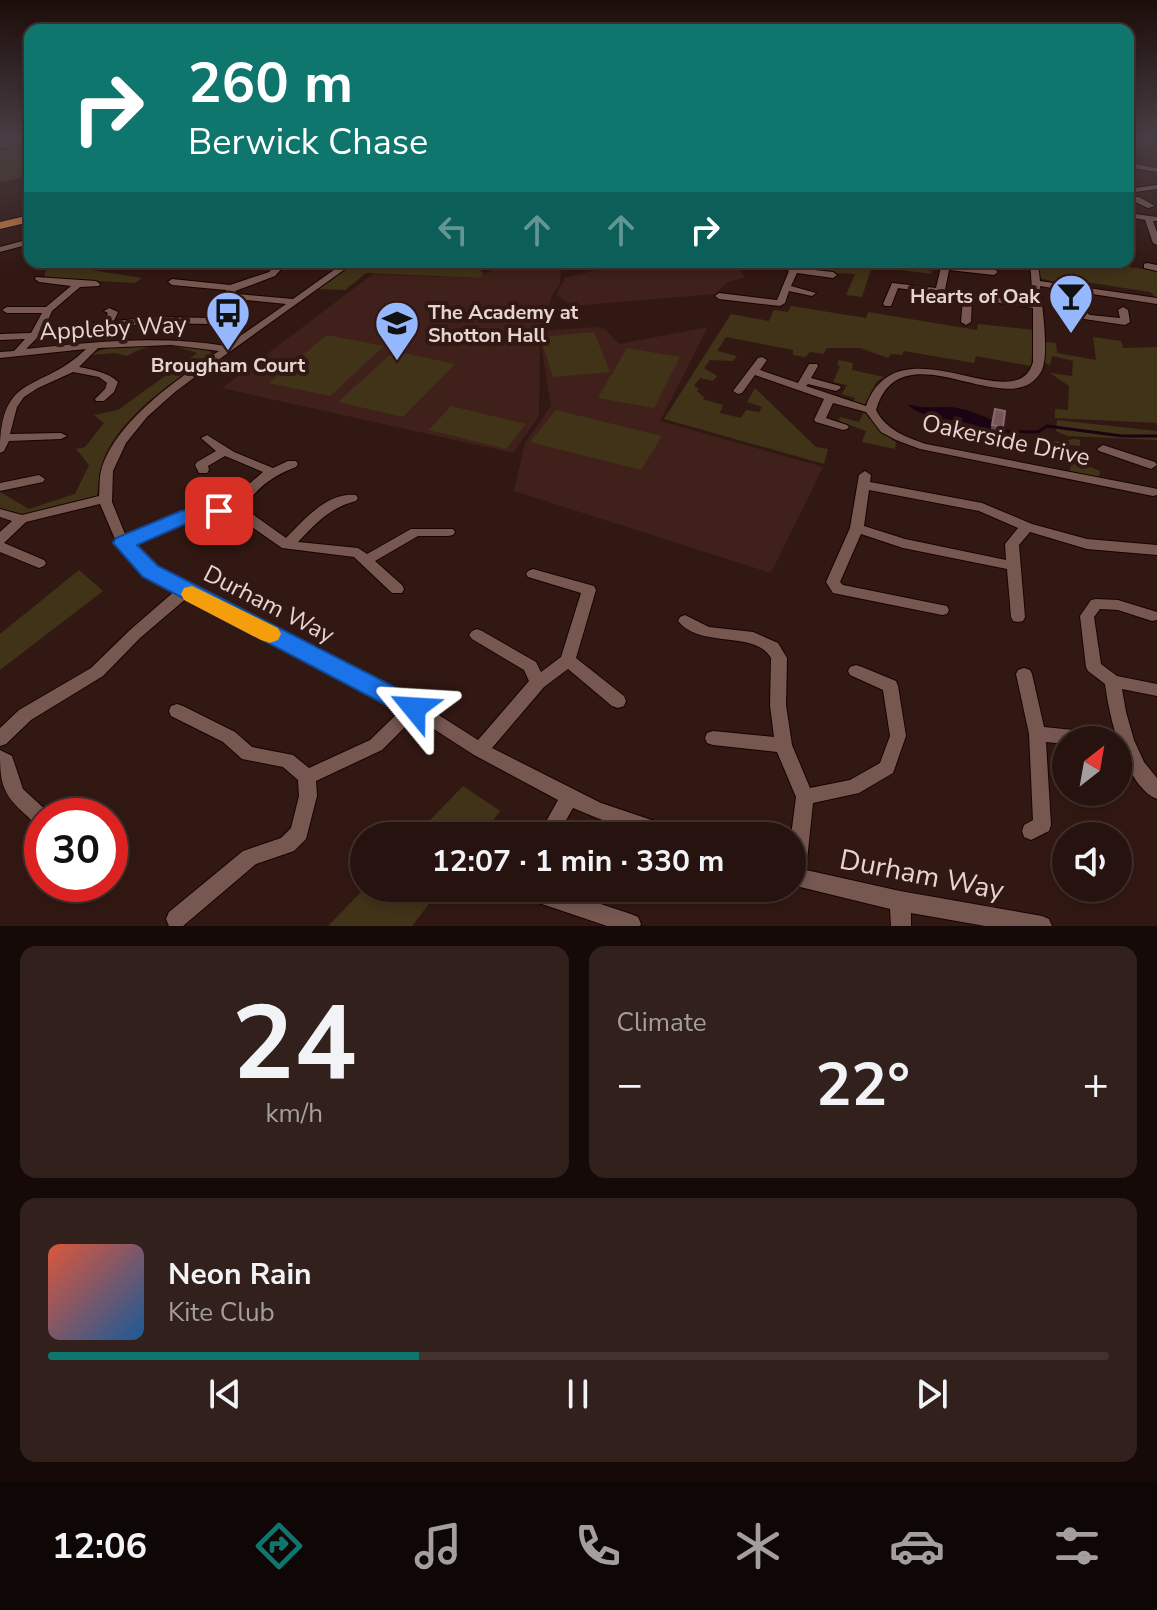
<!DOCTYPE html>
<meta charset="utf-8">
<style>
:root{--surface:#26120e;--page:#32201c;--text:#f1f3f6;--muted:#a49e9e;--line:#42322e;--accent:#0f766e}
body{margin:0;font-family:"Nunito Sans",sans-serif;background:var(--page);color:var(--text);height:100vh;display:flex;flex-direction:column;font-size:30px;white-space:nowrap}
*{box-sizing:border-box;margin:0}
p{font-size:26px;color:var(--muted)}
.icon{flex:none;width:44px;height:44px;fill:none;stroke:currentColor;stroke-width:2;stroke-linecap:round;stroke-linejoin:round}
.map{position:relative;height:926px;overflow:hidden}
.sheet{display:flex;flex-direction:column;gap:20px;padding:20px;background:#150a08;flex:1}
.sheet>*{flex:none}
.banner{position:absolute;left:24px;top:24px;width:1110px;height:244px;border-radius:16px;box-shadow:0 4px 12px #0003,0 0 0 2px var(--line);background:#0f766e;color:#fff;overflow:hidden}
.needle{width:52px;rotate:31deg}
.controls{position:absolute;left:1052px;top:726px;display:grid;gap:16px}
.controls a{display:grid;place-items:center;width:80px;height:80px;border-radius:50%;background:var(--surface);box-shadow:0 4px 12px #0003,0 0 0 2px var(--line);font-size:40px}
.speed{position:absolute;left:24px;top:798px;display:flex;gap:16px;font-size:40px;font-weight:700;text-align:center}
.speed>*{display:grid;place-content:center;width:104px;height:104px;border-radius:50%;background:var(--surface);box-shadow:0 4px 12px #0003,0 0 0 2px var(--line);line-height:1}
.speed .limit{border:12px solid #d22;background:#fff;color:#111}
.pin{position:absolute;display:grid;place-items:center;width:68px;height:68px;color:#fff;margin:-34px;border-radius:16px;box-shadow:0 4px 12px #0006}
.me{position:absolute;width:88px;margin:-44px;rotate:297deg;stroke-linejoin:round;filter:drop-shadow(0 0 6px #0008)}
.turn{display:flex;align-items:center;gap:28px;height:168px;padding:0 32px;font-size:36px}
.turn .icon{width:104px;height:104px;stroke-width:2.5}
.turn b{display:block;font-size:56px;line-height:68px}
.lanes{display:flex;align-items:center;height:76px;padding:0 32px;background:#0003;justify-content:center;gap:40px;direction:ltr}
.lanes .off{opacity:.35}
.big{font-size:60px;font-weight:700;line-height:1.1}
.sheet .widget{flex:1;display:flex;flex-direction:column;justify-content:center;gap:12px;min-width:0;padding:0 28px;border-radius:16px;background:var(--page)}
.sheet .dial{align-items:center;gap:0}
.dial b{font-size:104px;line-height:1}
.song{display:flex;align-items:center;gap:24px}
.cover{width:96px;height:96px;border-radius:12px;background:linear-gradient(135deg,hsl(10 70% 55%),hsl(210 70% 35%))}
.played{height:8px;border-radius:4px;background:linear-gradient(90deg,var(--accent) 35%,var(--line) 35%)}
.keys{display:flex;justify-content:space-around;direction:ltr}
.heat{display:flex;justify-content:space-between;align-items:center;font-size:44px;direction:ltr}
.sheet .tiles{flex:1;display:grid;gap:20px;grid-template-columns:1fr 1fr}
.widget:last-child{grid-column:span 2}
.trip{position:absolute;left:350px;top:822px;width:456px;height:80px;border-radius:40px;background:var(--surface);box-shadow:0 4px 12px #0003,0 0 0 2px var(--line);font-weight:700;line-height:80px;text-align:center}
.dock{display:flex;height:128px;justify-content:space-around;align-items:center;background:#0f0706;color:var(--muted)}
.dock .icon{width:56px;height:56px}
.dock .selected{color:var(--accent)}
.dock b{font-size:36px;color:var(--text)}
.map>svg:first-child{display:block}
.built{fill:#40201a}
.green{fill:#413318}
.water{fill:#1a0313}
.lines{fill:none;stroke-linecap:round;stroke-linejoin:round}
.stream-far1{stroke:#1a0313;stroke-width:2}
.stream{stroke:#1a0313;stroke-width:3}
.minor-casing{stroke:#180302;stroke-width:2}
.highway-casing{stroke:#180302;stroke-width:2}
.minor{fill:#775851;fill-rule:evenodd}
.highway{fill:#c27c45;fill-rule:evenodd}
.wall{fill:#68464d}
.building{fill:#76555b;stroke:#88696d;stroke-width:2}
.route{fill:#1a73e8;stroke:#114b97;stroke-width:2}
.slow{fill:#f59e0b}
.labels{text-anchor:middle;stroke-width:8;stroke-linejoin:round;paint-order:stroke}
.far-poi-label{font-size:20px;font-weight:bold;fill:#e6d4d0;stroke:#321813;text-anchor:end}
.street-label{font-size:24px;fill:#e6d4d0;stroke:#321813}
.near-street-label{font-size:28px;fill:#e6d4d0;stroke:#321813}
</style>
<div class="map">
<svg width="1157" height="926" viewBox="0 0 1157 926">
<rect width="100%" height="100%" fill="#321813"/>
<g class="built">
<polygon points="629,262 731,262 746,277 728,282 715,294 572,306 556,295 565,278"/>
<polygon points="561,268 560,284 552,296 541,331 596,327 605,329 619,344 708,327 660,421 823,467 771,573 514,491 525,443 551,406 540,336 539,416 513,453 222,388 373,274 474,278 495,269"/>
</g>
<g class="green">
<polygon points="0,138 30,138 30,171 19,178 0,182"/>
<polygon points="357,262 475,266 483,273 480,278 366,273 345,290 319,289"/>
<polygon points="821,262 934,262 934,266 920,265 920,269 932,271 931,274 872,266 862,297 846,295 855,274 821,272 819,268"/>
<polygon points="1039,262 1128,262 1130,267 1157,271 1157,299 1150,292 1067,279 1066,285 1040,278"/>
<polygon points="52,264 142,278 135,283 45,278 45,272"/>
<polygon points="791,306 866,318 868,312 977,330 978,324 1034,330 1031,366 976,356 974,363 904,351 902,355 891,354 888,358 860,348 827,348 823,354 810,352 805,357 793,355 793,350 726,337 717,351 737,356 733,361 710,360 704,368 717,376 713,381 700,378 694,386 699,389 697,391 704,397 703,399 723,405 720,413 741,418 746,410 759,412 762,407 747,402 755,388 816,447 828,449 824,464 664,419 731,314 769,321 774,310 788,312"/>
<polygon points="594,332 610,372 553,377 540,337"/>
<polygon points="327,335 384,346 330,396 269,383"/>
<polygon points="1093,337 1121,341 1123,348 1157,347 1157,423 1055,418 1055,409 1068,410 1069,386 1050,373 1072,376 1073,361 1052,356 1050,365 1043,362 1045,342 1056,343 1057,353 1096,360"/>
<path d="M163 343 210 350 211 355C173 382 128 410 106 453 99 467 99 482 97 496 78 508 18 522 0 508V492L29 509 75 494 89 465 76 449 85 447 104 423 94 415 118 410 197 353C172 344 150 342 127 356L115 353 89 355 108 348Z"/>
<polygon points="627,348 680,357 654,408 598,398"/>
<polygon points="394,351 455,364 403,417 338,402"/>
<polygon points="839,360 853,363 852,370 884,377 876,382 865,404 853,403 855,398 842,394 847,385 833,382 840,366 837,365"/>
<polygon points="451,406 526,424 506,449 429,430"/>
<polygon points="556,410 662,436 641,470 530,442"/>
<polygon points="864,412 880,431 896,442 895,449 862,442 866,431 839,421 840,417 859,422"/>
<polygon points="1057,420 1157,431 1157,440 1067,436 1056,431"/>
<polygon points="1075,439 1080,440 1080,446 1070,445 1068,458 1100,471 1099,478 1070,472 1071,463 1050,457 1050,452 1043,450 1044,443"/>
<polygon points="79,570 103,591 0,670 0,634"/>
<polygon points="463,786 500,811 481,836 415,836"/>
<polygon points="365,888 441,888 412,926 328,926"/>
</g>
<path class="water" d="M907 404C926 409 929 407 947 407 961 407 979 414 992 420L990 432C966 416 925 423 907 404Z"/>
<g class="lines">
<polyline class="stream-far1" points="0,150 30,142"/>
<polyline class="stream" points="998,431 1038,432 1047,426 1122,436 1157,436"/>
<g class="minor-casing">
<g id="minor">
<polygon points="1128,163 1157,168 1157,172 1128,167"/>
<polygon points="1157,185 1157,189 1128,193 1128,189"/>
<polygon points="1133,197 1139,197 1155,206 1148,208 1133,201"/>
<polygon points="1128,213 1157,217 1157,221 1153,221 1157,232 1157,245 1153,243 1145,220 1128,217"/>
<polygon points="30,239 30,244 0,252 0,247"/>
<polygon points="123,262 141,262 143,264 139,267"/>
<path d="M265 262H271L283 267 275 276 235 291 238 294 293 299 345 262H355L207 368 175 392 147 417 126 443 113 471 112 502 125 534 127 536C161 522 193 504 231 508L243 489 263 472 225 456 208 466 209 470 207 473H199L195 465 197 462 216 451 201 438 207 435 234 452 273 468 288 461H296L298 464 296 467C274 475 257 487 244 508L286 538C305 519 327 492 356 495L358 498 356 501C331 507 316 523 298 542L358 548 367 554 411 529H453L455 532 453 535 448 536H418L375 561 402 585 404 589 402 593H392L354 557 282 548 239 518 219 515 191 519 134 543 156 568 420 703 478 740 529 681 524 670 472 639 469 635 472 631 477 629 482 631 536 662 541 672 561 657 581 593 528 577 526 574 528 571 533 569 594 586 596 590 576 658 624 696 626 701 624 706 618 708 612 706 568 669 544 687 492 748 601 803 681 830 683 836H648L597 818 573 808 557 836H538L558 800 474 755 415 717 382 750 316 781 317 796 306 839 294 851 256 864 183 926H169L166 919 169 912 243 851 281 838 291 828 299 796 298 780 283 767 242 759 223 742 171 716 169 711 171 706 177 704 183 706 235 732 252 747 293 755 309 768 370 740 402 709 188 597 140 638 103 676 31 720 6 744 0 746V728L19 710 91 668 130 630 176 590 146 574 122 547 118 546 100 504 26 522 4 543 44 560 46 563 44 566 39 568 0 552V532L12 521 0 517V509L22 515 99 496C100 488 99 478 101 471 115 421 179 378 219 351L171 345 98 348 79 367C94 370 107 372 118 382L114 392 104 401H96L95 399 105 389 107 383 99 377 73 372 38 388 24 397 17 407 10 434 61 433 67 436 61 439 9 441 4 451 0 453C0 370 40 394 86 349L0 358V352L14 351 25 339 0 340V334L31 333 42 313H7L2 310 7 307H46L71 286 39 282 35 279 36 277 96 281 100 284 99 286 80 287 52 311 43 332 26 349C94 342 159 335 226 346L286 304 236 299 227 294 226 290 172 285 168 282 172 279 230 285 269 272 273 268 265 266Z"/>
<polygon points="427,262 584,262 580,265 492,268 431,265"/>
<polygon points="769,262 781,262 796,268 833,272 837,275 833,278 797,273 791,286 816,293 812,296 789,291 785,303 780,306 719,299 715,296 719,293 777,300 789,271"/>
<path d="M1030 262H1038L1040 281 1157 298V304L1079 292 1081 309 1090 315 1120 318 1118 310 1123 307 1128 310 1130 322 1125 325 1084 319 1071 310 1070 291 1040 286C1042 306 1050 356 1041 372 1009 426 901 325 876 410 886 430 906 437 926 444L1153 488 1157 489V495L1153 496 920 449 896 440 881 432 866 412 833 403 826 418 847 425 849 427 847 429 843 430 816 422 814 420 824 399 755 375 742 393 738 394 733 391 758 358 762 357 767 360 760 370 798 383 809 364H817L818 366 811 378 840 386 841 388 836 391 808 384 806 386 866 406C898 318 1016 422 1033 362V308L972 299 971 322 966 325 961 322 963 298 898 288 891 306H885L883 304 892 283 936 288 941 267 945 264 994 269 998 272 994 275 949 270 945 290 1033 303Z"/>
<polygon points="1147,263 1157,265 1157,271 1144,268 1144,264"/>
<polygon points="109,308 118,312 114,321 157,317 210,318 220,314 225,317 211,324 157,323 83,330 78,327 83,324 104,322 108,313 104,311"/>
<polygon points="1103,445 1155,462 1157,465 1151,469 1099,451 1097,449"/>
<path d="M865 471 871 475 870 482 982 503 1032 524 1087 539 1157 545V555L1087 549 1030 532 1019 545 1025 617 1023 621 1018 622 1013 621 1011 617 1007 569 903 548 861 534 840 582 843 585 942 605 947 606 949 610 947 614 942 615 838 594 833 593 826 582 850 528 859 475ZM869 490 979 511 1018 528 1005 544 1006 560 905 539 864 526Z"/>
<polygon points="39,475 45,479 43,482 0,491 0,483"/>
<path d="M1096 599 1118 600 1157 612V620L1152 621 1118 610 1100 609 1094 617 1101 664 1117 676 1157 684V696L1122 689 1126 712 1134 740 1144 762 1157 778V799C1125 787 1109 715 1105 684L1088 671 1086 667 1080 616 1091 600Z"/>
<path d="M685 615 709 627 753 632 778 643 787 658 786 705 792 745 810 788 850 780 880 763 890 736 883 690 850 675 848 671 850 667 856 665 862 667 896 681 898 686 906 736 893 773 859 793 813 803 806 870 900 891 1042 916 1049 919 1052 926H985L911 913V926H891L890 909 792 885 791 836 796 797 777 752 713 745 707 743 705 738 707 733 713 731 774 737 770 705 771 658C756 630 700 649 678 621L680 617Z"/>
<polygon points="1024,668 1030,670 1032,674 1044,727 1103,733 1109,735 1111,740 1066,740 1066,744 1046,742 1051,825 1049,831 1031,840 1024,837 1022,831 1024,825 1033,820 1029,734 1016,674 1018,670"/>
<path d="M0 750 12 756 23 789 48 812 50 816H42V826C35 824 31 820 26 815 1 793 0 782 0 750Z"/>
<polygon points="523,888 552,888 631,914 638,917 641,924 640,926 607,926 536,902 526,895"/>
</g>
</g>
<g class="highway-casing">
<polygon id="highway" points="30,215 30,222 0,229 0,222"/>
</g>
<use href="#minor" class="minor"/>
<use href="#highway" class="highway"/>
</g>
<polygon class="wall" points="995,409 1003,427 1000,435 990,433"/>
<polygon class="building" points="995,409 1005,411 1003,427 992,425"/>
<linearGradient id="sky" x2="0" y2="1"><stop stop-color="#1c0d0a"/><stop offset="0.51" stop-color="#493d44"/><stop offset="1" stop-color="#493d44" stop-opacity="0"/></linearGradient>
<rect width="1157" height="268" fill="url(#sky)"/>
<polygon class="route" points="219,505 229,511 226,515 192,521 137,545 158,566 422,701 426,708 422,715 414,718 405,715 143,577 113,543 116,538 181,511"/>
<polygon class="slow" points="192,586 278,628 281,634 278,640 270,643 261,640 184,600 181,594 184,588"/>
<defs>
<g id="bar-pin" transform="scale(2.3)"><path d="M0 17L-7.5 6A9.5 9.5 0 1 1 7.5 6Z" fill="#95b7fd" stroke="#321813"/><path d="M-6-5H6L.8 .8V4.5H3.5V6h-7V4.5H-.8V.8Z" fill="#111"/></g>
<g id="bus-pin" transform="scale(2.3)"><path d="M0 17L-7.5 6A9.5 9.5 0 1 1 7.5 6Z" fill="#95b7fd" stroke="#321813"/><path d="M-5-6H5V4H4V6H2V4H-2V6H-4V4H-5ZM-3.5-4V0h7V-4ZM-3.5 1.2v1.5H-2V1.2ZM2 1.2v1.5H3.5V1.2Z" fill="#111"/></g>
<g id="school-pin" transform="scale(2.3)"><path d="M0 17L-7.5 6A9.5 9.5 0 1 1 7.5 6Z" fill="#95b7fd" stroke="#321813"/><path d="M0-5L7-2L0 1L-7-2ZM-4 1L0 2.5L4 1V4Q0 6-4 4Z" fill="#111"/></g>
</defs>
<g fill-rule="evenodd">
<use href="#bar-pin" x="1071" y="296"/>
<use href="#bus-pin" x="228" y="313"/>
<use href="#school-pin" x="397" y="323"/>
</g>
<g class="labels">
<g class="far-poi-label">
<text x="1040" y="303">Hearts of Oak</text>
<text x="428" y="319" text-anchor="start">The Academy at<tspan x="428" dy="23">Shotton Hall</tspan></text>
<text x="228" y="372" text-anchor="middle">Brougham Court</text>
</g>
<g class="street-label">
<text transform="translate(113 328) rotate(-3)" y="8">Appleby Way</text>
<text transform="translate(1006 440) rotate(12)" y="8">Oakerside Drive</text>
<text transform="translate(269 604) rotate(27)" y="8">Durham Way</text>
</g>
<g class="near-street-label">
<text transform="translate(922 874) rotate(11)" y="10">Durham Way</text>
</g>
</g>
</svg>
<div class="controls">
<a><svg class="needle" viewBox="-14 -14 28 28"><path d="M0-13l5 13h-10z" fill="#e53935"/><path d="M0 13l5-13h-10z" fill="#a49e9e"/></svg></a>
<a><svg class="icon" aria-label="sound" viewBox="0 0 24 24"><path d="M4 9h4l5-4v14l-5-4H4zM17 9q2 3 0 6"/></svg></a>
</div>
<div class="speed"><div class="limit">30</div></div>
<div class="pin" style="left:219px;top:511px;background:#d93025"><svg class="icon" aria-label="arrive" viewBox="0 0 24 24"><path d="M6 21V4h12l-3 4 3 4H6"/></svg></div>
<svg class="me" style="left:414px;top:708px" viewBox="-20 -20 40 40"><path d="M0-17L14 15 0 8-14 15z" fill="#1a73e8" stroke="#fff" stroke-width="4"/></svg>
<div class="trip">12:07 · 1 min · 330 m</div>
<div class="banner">
<div class="turn"><svg class="icon" aria-label="right" viewBox="0 0 24 24"><path d="M7 20v-9h11M14 6l5 5-5 5"/></svg><div><b>260 m</b>Berwick Chase</div></div>
<div class="lanes"><svg class="icon off" aria-label="left" viewBox="0 0 24 24"><path d="M17 20v-9H6M10 6l-5 5 5 5"/></svg><svg class="icon off" aria-label="ahead" viewBox="0 0 24 24"><path d="M12 20V5M6 11l6-6 6 6"/></svg><svg class="icon off" aria-label="ahead" viewBox="0 0 24 24"><path d="M12 20V5M6 11l6-6 6 6"/></svg><svg class="icon" aria-label="right" viewBox="0 0 24 24"><path d="M7 20v-9h11M14 6l5 5-5 5"/></svg></div>
</div>
</div>
<section class="sheet">
<div class="tiles">
<div class="widget dial"><b>24</b><p>km/h</p></div>
<div class="widget"><p>Climate</p>
<div class="heat"><a>−</a><b class="big">22°</b><a>+</a></div>
</div>
<div class="widget">
<div class="song"><i class="cover"></i><div><b>Neon Rain</b><p>Kite Club</p></div></div>
<div class="played"></div>
<div class="keys"><svg class="icon" aria-label="previous" viewBox="0 0 24 24"><path d="M18 5L8 12l10 7zM5 5v14"/></svg><svg class="icon" aria-label="pause" viewBox="0 0 24 24"><path d="M8 5v14M16 5v14"/></svg><svg class="icon" aria-label="next" viewBox="0 0 24 24"><path d="M6 5l10 7-10 7zM19 5v14"/></svg></div>
</div>
</div>
</section>
<nav class="dock">
<b>12:06</b>
<svg class="icon selected" aria-label="directions" viewBox="0 0 24 24"><path d="M12 3l9 9-9 9-9-9zM9 14v-3h6M13 9l2 2-2 2"/></svg>
<svg class="icon" aria-label="music" viewBox="0 0 24 24"><path d="M9 18V5l10-2v13"/><circle cx="6" cy="18" r="3"/><circle cx="16" cy="16" r="3"/></svg>
<svg class="icon" aria-label="phone" viewBox="0 0 24 24"><path d="M5 4h4l2 5-3 2q2 4 5 5l2-3 5 2v4C11 20 4 13 5 4z"/></svg>
<svg class="icon" aria-label="climate" viewBox="0 0 24 24"><path d="M12 3v18M4 7l16 10M4 17L20 7"/></svg>
<svg class="icon" aria-label="car" viewBox="0 0 24 24"><path d="M5 17H2v-5l4-1 3-4h7l3 4 3 1v5h-3M9 17h6M6 11h13"/><circle cx="7" cy="17" r="2"/><circle cx="17" cy="17" r="2"/></svg>
<svg class="icon" aria-label="filters" viewBox="0 0 24 24"><path d="M4 7h16M4 17h16"/><circle cx="9" cy="7" r="2"/><circle cx="15" cy="17" r="2"/></svg>
</nav>
